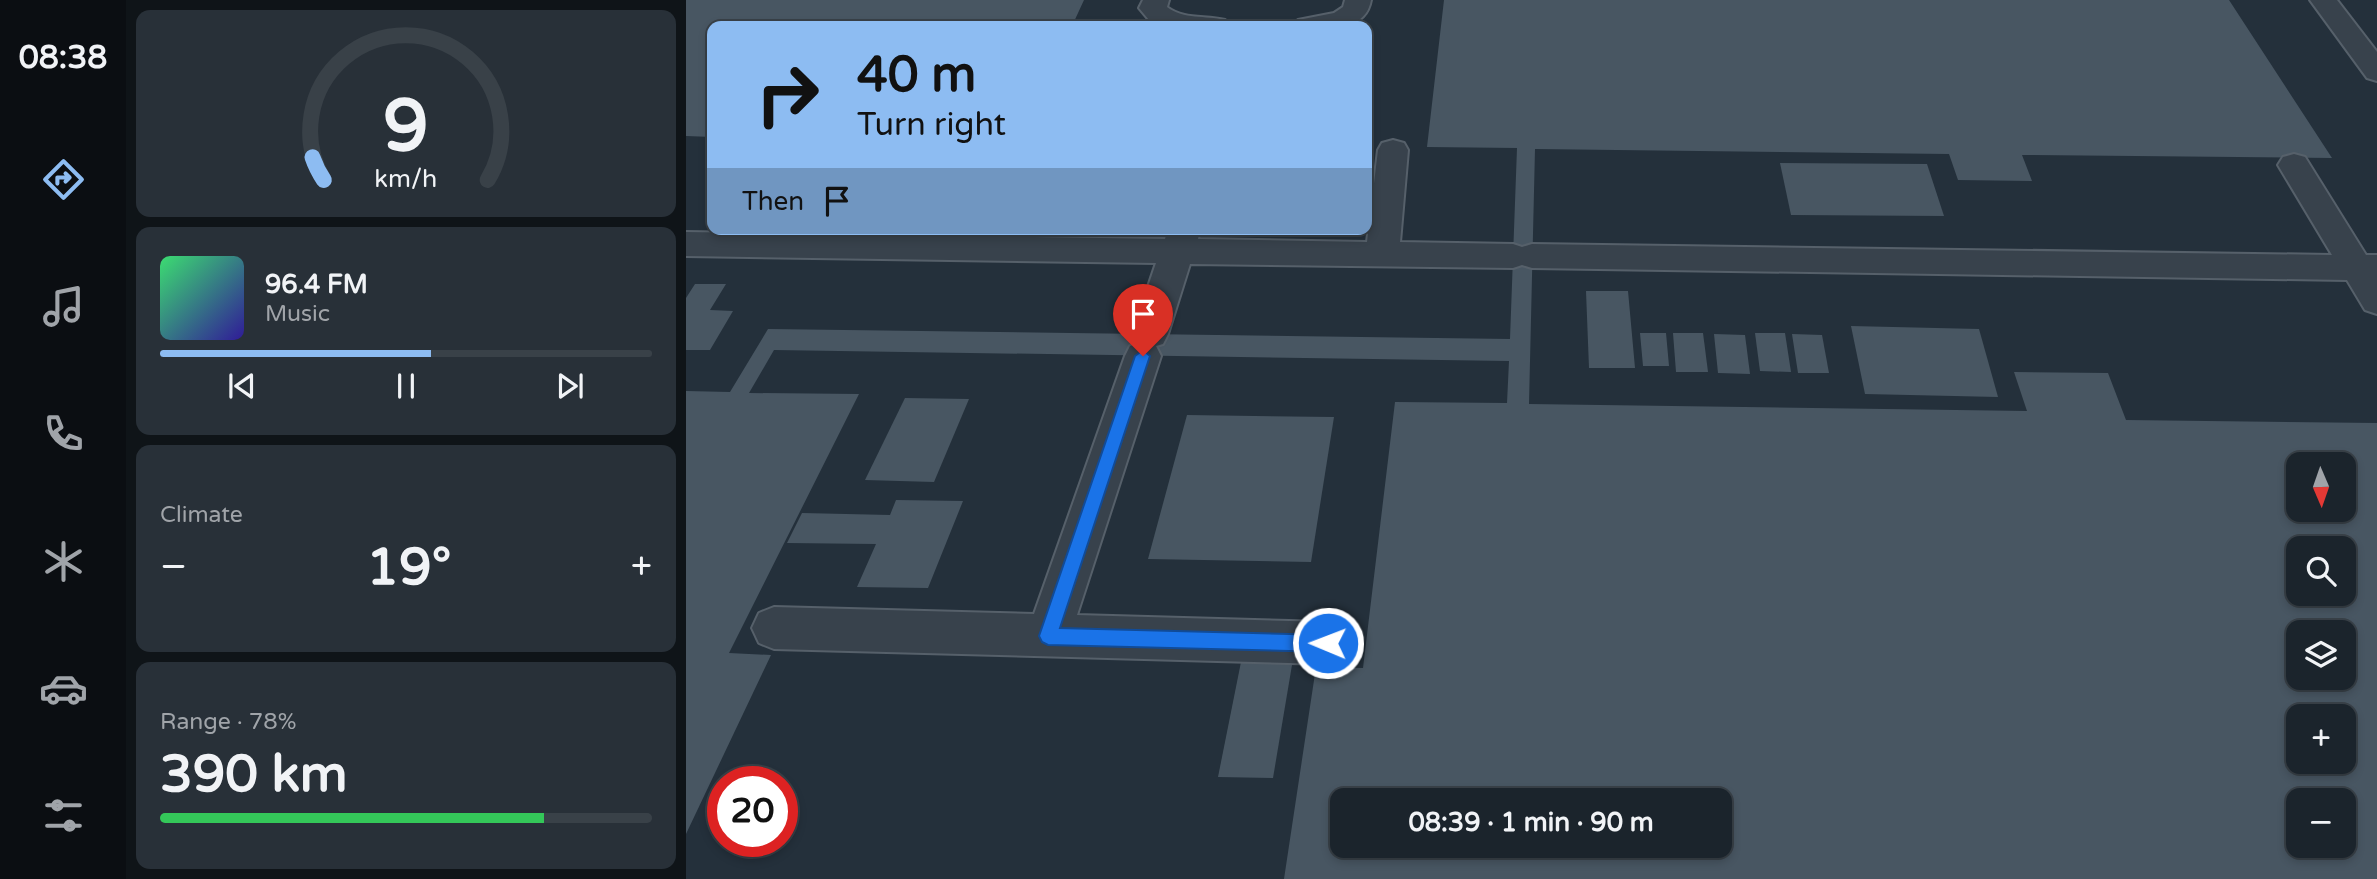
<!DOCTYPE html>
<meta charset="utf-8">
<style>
:root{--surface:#1b242c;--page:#283038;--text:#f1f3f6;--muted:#a0a4a9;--line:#394148;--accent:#8dbcf2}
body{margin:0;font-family:"Varela Round",sans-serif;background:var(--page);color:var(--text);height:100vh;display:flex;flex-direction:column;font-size:26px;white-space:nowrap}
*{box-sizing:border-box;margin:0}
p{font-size:23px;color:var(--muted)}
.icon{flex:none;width:38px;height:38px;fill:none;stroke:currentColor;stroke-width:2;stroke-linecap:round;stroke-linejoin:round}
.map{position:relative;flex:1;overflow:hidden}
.sheet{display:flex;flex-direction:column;gap:10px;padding:10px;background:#0f1418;width:560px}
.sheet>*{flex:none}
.hud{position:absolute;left:21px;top:21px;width:665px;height:214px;border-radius:14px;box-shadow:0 4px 10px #0003,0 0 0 2px var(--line);background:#8dbcf2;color:#111;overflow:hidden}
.needle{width:46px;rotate:178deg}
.fabs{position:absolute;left:1600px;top:452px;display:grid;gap:14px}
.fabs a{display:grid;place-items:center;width:70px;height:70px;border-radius:14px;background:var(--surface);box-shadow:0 4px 10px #0003,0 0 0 2px var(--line);font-size:35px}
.speed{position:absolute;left:21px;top:766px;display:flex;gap:14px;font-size:35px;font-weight:700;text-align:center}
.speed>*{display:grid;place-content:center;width:91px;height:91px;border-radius:50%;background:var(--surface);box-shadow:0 4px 10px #0003,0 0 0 2px var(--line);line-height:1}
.speed .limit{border:10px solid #d22;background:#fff;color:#111}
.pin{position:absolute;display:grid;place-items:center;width:60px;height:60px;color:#fff;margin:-72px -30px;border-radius:50% 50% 50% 0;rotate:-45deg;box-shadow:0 0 7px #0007}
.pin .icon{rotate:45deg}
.me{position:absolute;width:77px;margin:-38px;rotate:271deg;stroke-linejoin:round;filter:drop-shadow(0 0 5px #0008)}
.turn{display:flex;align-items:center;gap:24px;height:147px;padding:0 35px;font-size:32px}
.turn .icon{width:91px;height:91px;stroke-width:2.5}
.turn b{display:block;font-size:49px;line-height:60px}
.then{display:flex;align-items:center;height:66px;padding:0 35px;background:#0003;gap:14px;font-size:26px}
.big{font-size:52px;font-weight:700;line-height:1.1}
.sheet .tile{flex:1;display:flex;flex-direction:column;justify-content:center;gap:10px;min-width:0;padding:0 24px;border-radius:14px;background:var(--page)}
.sheet .dial{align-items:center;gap:0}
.dial svg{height:182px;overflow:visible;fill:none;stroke:var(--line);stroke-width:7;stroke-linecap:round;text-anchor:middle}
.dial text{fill:var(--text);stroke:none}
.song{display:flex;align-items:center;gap:21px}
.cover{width:84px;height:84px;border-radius:10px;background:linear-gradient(135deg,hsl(140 70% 55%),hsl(250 70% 35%))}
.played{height:7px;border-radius:4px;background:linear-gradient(90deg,var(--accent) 55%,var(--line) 55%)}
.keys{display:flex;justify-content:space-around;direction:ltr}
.heat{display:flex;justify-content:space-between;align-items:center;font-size:38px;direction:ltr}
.charge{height:10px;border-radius:5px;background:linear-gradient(90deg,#34c759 78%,var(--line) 0)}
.trip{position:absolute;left:644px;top:788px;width:402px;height:70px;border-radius:14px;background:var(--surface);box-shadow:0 4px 10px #0003,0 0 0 2px var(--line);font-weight:700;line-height:70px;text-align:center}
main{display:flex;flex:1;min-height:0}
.dock{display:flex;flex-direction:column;width:126px;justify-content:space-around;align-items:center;background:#0b0e12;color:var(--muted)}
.dock .icon{width:49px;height:49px}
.dock .on{color:var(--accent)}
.dock b{font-size:32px;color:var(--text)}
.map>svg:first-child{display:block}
.building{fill:#485662;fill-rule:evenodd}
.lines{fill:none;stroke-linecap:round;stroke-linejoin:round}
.minor-casing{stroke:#56606a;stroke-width:4}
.minor{fill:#38424c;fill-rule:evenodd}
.route{fill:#1a73e8;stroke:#114b97;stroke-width:2}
</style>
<main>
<nav class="dock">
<b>08:38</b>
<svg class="icon on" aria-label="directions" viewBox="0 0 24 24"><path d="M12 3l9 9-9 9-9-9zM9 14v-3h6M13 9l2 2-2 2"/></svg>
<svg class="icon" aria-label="music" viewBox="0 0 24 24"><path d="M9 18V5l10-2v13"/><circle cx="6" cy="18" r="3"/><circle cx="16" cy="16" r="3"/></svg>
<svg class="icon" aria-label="phone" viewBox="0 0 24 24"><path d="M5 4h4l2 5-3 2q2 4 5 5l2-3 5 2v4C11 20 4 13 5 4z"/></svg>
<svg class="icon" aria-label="climate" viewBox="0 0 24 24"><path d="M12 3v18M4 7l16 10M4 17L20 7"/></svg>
<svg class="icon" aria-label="car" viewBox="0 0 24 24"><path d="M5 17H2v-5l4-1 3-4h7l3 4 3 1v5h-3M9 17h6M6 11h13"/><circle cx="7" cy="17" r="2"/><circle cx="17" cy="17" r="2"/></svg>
<svg class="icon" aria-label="filters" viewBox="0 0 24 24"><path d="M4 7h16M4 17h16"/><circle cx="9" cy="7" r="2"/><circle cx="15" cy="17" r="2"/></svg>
</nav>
<section class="sheet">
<div class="tile dial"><svg viewBox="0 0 100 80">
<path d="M14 69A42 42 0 1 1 86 69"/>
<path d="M14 69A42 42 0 0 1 9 59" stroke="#8dbcf2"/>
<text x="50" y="56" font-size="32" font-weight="700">9</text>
<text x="50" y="72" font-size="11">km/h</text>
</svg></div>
<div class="tile">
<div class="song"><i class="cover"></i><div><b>96.4 FM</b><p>Music</p></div></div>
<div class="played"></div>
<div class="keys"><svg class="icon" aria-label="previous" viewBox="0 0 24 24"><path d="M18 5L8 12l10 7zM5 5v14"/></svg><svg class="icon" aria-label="pause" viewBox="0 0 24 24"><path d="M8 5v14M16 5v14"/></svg><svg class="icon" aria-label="next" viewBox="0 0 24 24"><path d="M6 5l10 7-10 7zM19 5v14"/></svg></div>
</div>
<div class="tile"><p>Climate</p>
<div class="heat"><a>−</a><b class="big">19°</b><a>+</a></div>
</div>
<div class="tile"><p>Range · 78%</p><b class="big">390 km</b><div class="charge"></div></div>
</section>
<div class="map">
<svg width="1691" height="879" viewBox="0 0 1691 879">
<rect width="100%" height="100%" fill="#24303b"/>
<g class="building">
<polygon points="0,0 398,0 386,26 26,26 26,137 0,136"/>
<path d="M758 0H1543L1646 158 1336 155 1346 181 1272 180 1263 154 849 149 843 404 1341 411 1328 372 1422 373 1440 420 1691 423V879H598L630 667 677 668 709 402 821 403 823 361 88 350 63 393 173 394 43 653 85 655 0 834V391L44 392 82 329 824 339 831 148 741 147ZM1612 464H1657V509H1612ZM1612 548H1657V593H1612ZM1612 632H1657V677H1612ZM1612 716H1657V761H1612ZM656 800H1034V845H656ZM1612 800H1657V845H1612Z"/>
<polygon points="1094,163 1241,164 1258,216 1105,215"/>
<polygon points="9,284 40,284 24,310 47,311 24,350 0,350 0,298"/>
<polygon points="900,291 942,291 949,368 903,368"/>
<polygon points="1165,326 1293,329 1312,397 1179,394"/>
<polygon points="954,333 980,333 983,366 957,366"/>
<polygon points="987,333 1017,333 1022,372 990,372"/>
<polygon points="1069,333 1099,333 1105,372 1074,371"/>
<polygon points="1028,334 1059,335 1064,374 1032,373"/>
<polygon points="1106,334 1136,335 1143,373 1112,373"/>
<polygon points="219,398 283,399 248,482 179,480"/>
<polygon points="501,415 648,417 625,562 462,559"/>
<polygon points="210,500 277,501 242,588 171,587 190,544 101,543 116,513 204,515"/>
<polygon points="556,657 607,659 587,778 532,777"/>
</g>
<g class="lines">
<g class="minor-casing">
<g id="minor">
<path d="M457 0H483L481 7C498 20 519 15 539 20L543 26H474L463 20 453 8Z"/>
<path d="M659 0H685C679 35 636 27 608 26L612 20 648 13 657 7Z"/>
<polygon points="1624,0 1651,0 1691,52 1691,81 1681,78"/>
<polygon points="707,140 718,143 722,150 714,242 827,244 836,247 846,244 1646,255 1592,165 1597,157 1608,154 1619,157 1680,255 1691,255 1691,314 1679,310 1661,280 846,268 836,265 827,268 504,264 482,334 477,344 470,346 475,356 391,615 642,622 658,628 664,643 658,658 642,664 88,649 73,643 66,628 73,613 88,607 348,614 439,356 444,346 451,344 446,334 470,263 0,256 0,232 479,239 482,229 514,229 512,239 681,242 692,150 696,143"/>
</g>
</g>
<use href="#minor" class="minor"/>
</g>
<polygon class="route" points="457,350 464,356 374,628 642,635 649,637 651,643 649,649 642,652 362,645 356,642 353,636 449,356"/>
</svg>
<div class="fabs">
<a><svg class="needle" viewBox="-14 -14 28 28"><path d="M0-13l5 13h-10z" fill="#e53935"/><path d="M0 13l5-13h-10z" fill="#a0a4a9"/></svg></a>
<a><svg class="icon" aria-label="search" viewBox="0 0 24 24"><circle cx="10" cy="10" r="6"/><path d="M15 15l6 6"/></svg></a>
<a><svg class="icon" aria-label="layers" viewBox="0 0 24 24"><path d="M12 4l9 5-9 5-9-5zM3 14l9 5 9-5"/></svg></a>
<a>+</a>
<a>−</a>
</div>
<div class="speed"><div class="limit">20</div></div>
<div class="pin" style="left:457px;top:356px;background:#d93025"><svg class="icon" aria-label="arrive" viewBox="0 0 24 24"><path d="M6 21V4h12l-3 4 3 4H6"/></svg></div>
<svg class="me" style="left:642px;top:643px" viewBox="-20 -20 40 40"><circle r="17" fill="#1a73e8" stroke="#fff" stroke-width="3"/><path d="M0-11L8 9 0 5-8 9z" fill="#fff"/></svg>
<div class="trip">08:39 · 1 min · 90 m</div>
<div class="hud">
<div class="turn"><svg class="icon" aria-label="right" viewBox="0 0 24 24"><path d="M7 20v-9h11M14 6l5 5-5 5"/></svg><div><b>40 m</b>Turn right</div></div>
<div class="then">Then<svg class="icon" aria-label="arrive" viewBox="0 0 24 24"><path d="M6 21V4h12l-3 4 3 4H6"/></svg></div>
</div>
</div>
</main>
